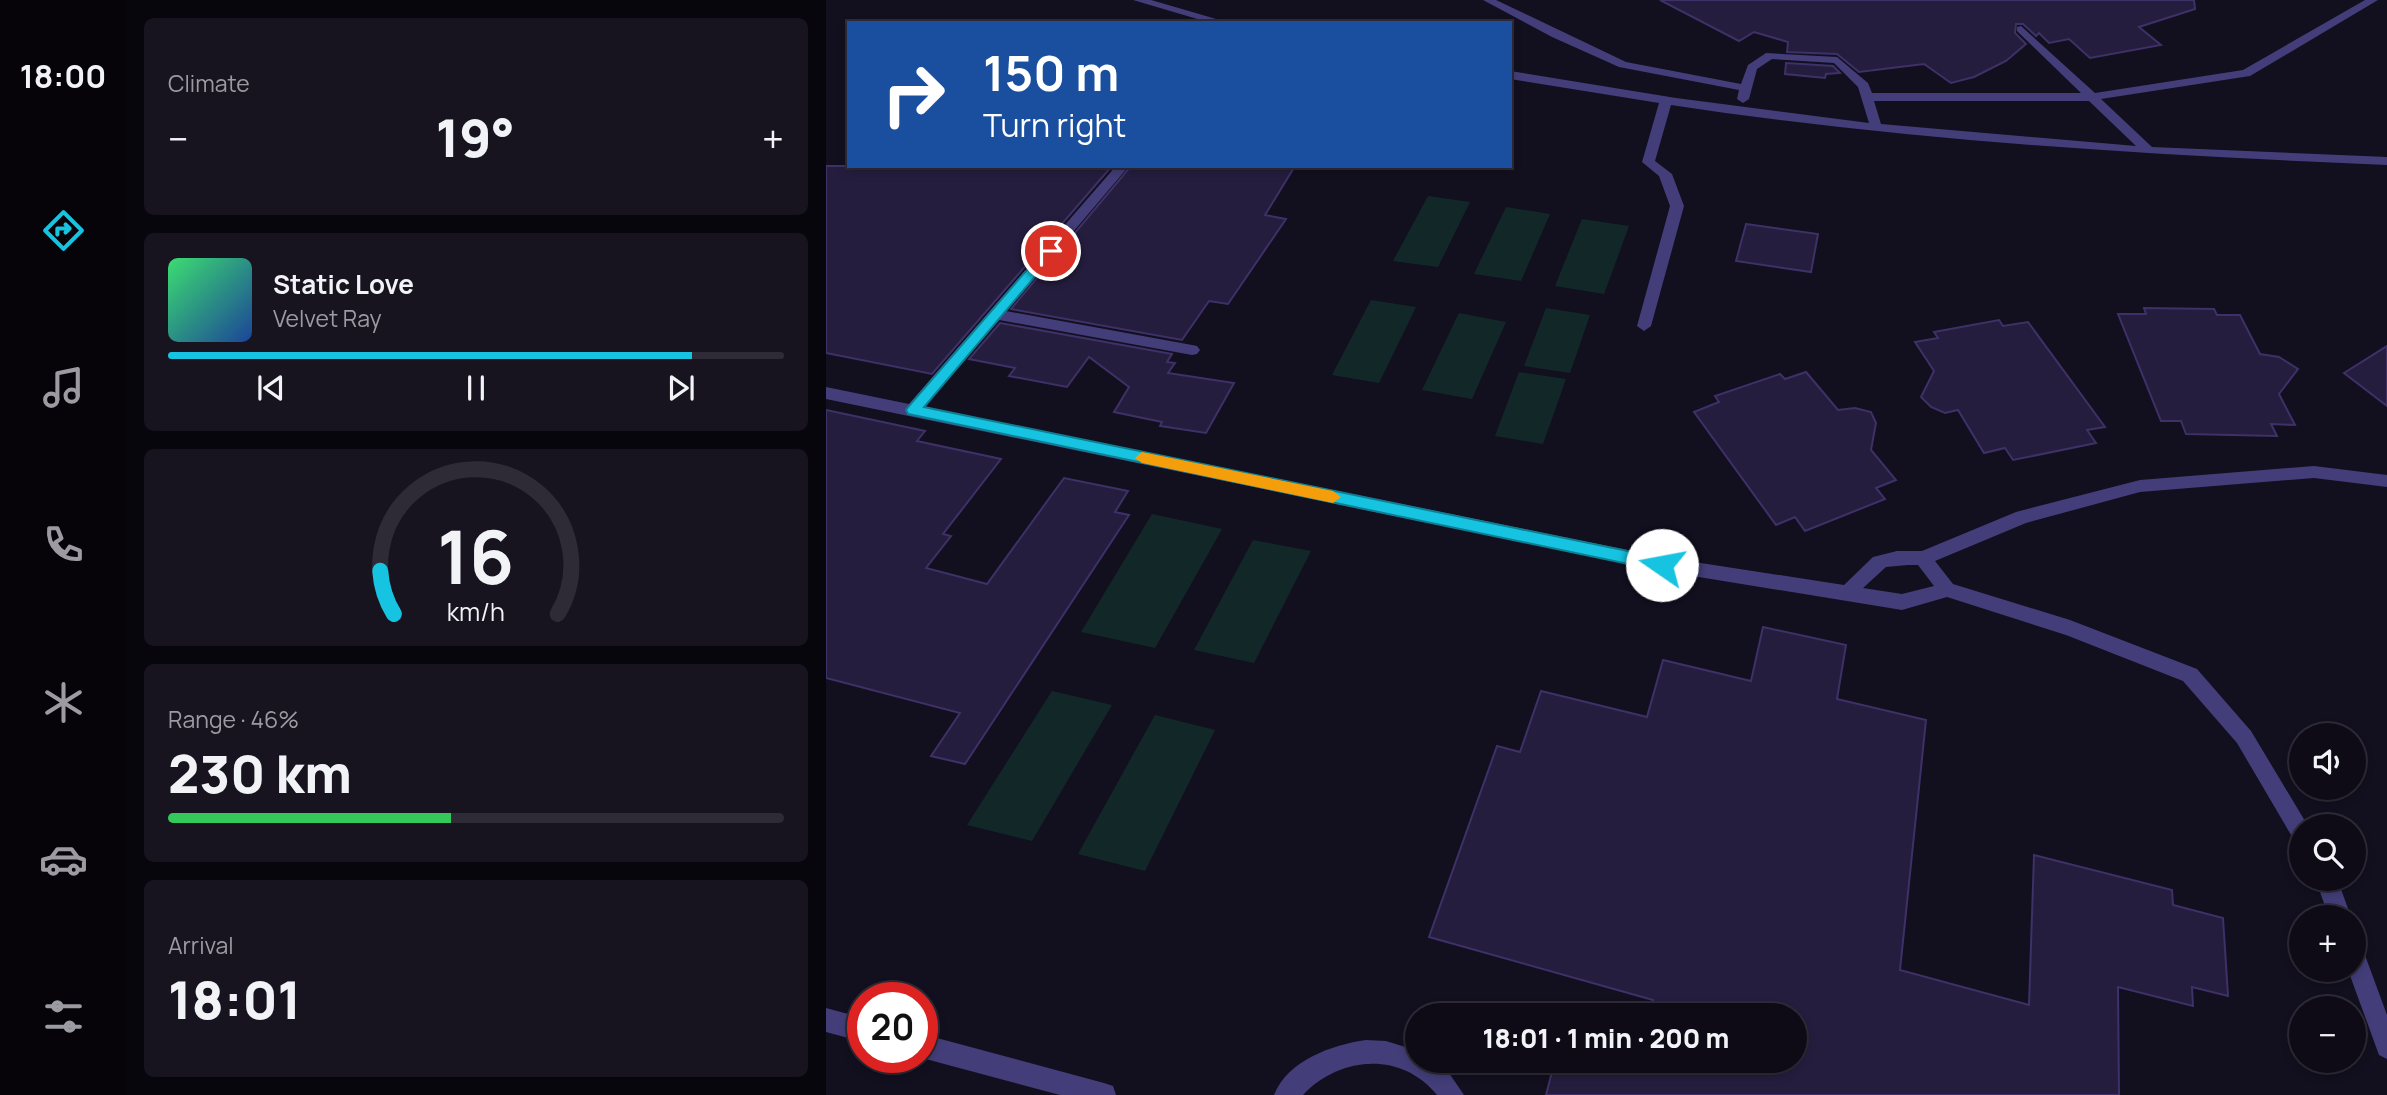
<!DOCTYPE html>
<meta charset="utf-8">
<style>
:root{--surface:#0e0b17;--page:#171420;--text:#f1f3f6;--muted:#9b9ba1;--line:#2e2b36;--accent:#16c3e1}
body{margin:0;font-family:Manrope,sans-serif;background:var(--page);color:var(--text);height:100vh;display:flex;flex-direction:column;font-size:26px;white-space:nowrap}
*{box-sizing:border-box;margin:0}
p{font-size:23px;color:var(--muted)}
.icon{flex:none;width:38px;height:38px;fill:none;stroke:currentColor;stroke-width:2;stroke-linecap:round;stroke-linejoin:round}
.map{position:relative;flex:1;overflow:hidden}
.drawer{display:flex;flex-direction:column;gap:18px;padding:18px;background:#08060d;width:700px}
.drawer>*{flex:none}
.guide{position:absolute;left:21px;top:21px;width:665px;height:147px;border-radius:0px;box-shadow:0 4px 10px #0003,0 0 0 2px var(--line);background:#1a4fa0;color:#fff;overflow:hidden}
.controls{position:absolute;left:1463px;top:723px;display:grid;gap:14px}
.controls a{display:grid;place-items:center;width:77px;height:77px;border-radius:50%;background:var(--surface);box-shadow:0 4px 10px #0003,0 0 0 2px var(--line);font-size:35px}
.speed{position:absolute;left:21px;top:982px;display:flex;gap:14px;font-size:35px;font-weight:700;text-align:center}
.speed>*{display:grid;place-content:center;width:91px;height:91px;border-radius:50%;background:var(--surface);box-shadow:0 4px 10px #0003,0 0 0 2px var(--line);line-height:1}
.speed .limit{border:10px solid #d22;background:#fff;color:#111}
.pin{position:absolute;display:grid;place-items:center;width:60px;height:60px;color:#fff;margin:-30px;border:4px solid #fff;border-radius:50%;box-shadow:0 2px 7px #0007}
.me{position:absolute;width:77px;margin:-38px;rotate:282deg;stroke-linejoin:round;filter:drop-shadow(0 0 5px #0008)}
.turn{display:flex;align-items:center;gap:24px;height:147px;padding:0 21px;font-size:32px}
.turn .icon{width:91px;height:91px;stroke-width:2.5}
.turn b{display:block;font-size:49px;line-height:60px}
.big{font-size:52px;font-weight:800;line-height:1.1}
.drawer .tile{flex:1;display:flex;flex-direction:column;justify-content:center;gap:10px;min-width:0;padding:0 24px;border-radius:10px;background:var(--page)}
.drawer .dial{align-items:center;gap:0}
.dial svg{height:182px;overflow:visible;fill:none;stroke:var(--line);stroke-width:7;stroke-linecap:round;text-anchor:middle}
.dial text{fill:var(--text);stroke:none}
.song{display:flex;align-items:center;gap:21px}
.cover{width:84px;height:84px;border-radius:10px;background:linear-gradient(135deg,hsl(140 70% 55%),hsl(220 70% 35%))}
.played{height:7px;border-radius:4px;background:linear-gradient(90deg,var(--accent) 85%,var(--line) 85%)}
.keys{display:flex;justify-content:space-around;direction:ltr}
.heat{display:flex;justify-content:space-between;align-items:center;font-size:38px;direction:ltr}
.charge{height:10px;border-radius:5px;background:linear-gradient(90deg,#34c759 46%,var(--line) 0)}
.trip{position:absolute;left:579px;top:1003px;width:402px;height:70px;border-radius:35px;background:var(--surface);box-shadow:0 4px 10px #0003,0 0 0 2px var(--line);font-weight:800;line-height:70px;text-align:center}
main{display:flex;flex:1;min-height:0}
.dock{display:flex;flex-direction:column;width:126px;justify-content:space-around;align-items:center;background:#060409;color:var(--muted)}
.dock .icon{width:49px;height:49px}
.dock .active{color:var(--accent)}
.dock b{font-size:32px;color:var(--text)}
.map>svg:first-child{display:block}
.green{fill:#122828}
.building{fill:#251d3e;stroke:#3e3167;stroke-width:2}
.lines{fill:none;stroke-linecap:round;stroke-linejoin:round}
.lane{fill:#433e79;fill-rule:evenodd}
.route{fill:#16c3e1;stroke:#0e7f92;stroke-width:2}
.slow{fill:#f59e0b}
</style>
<main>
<nav class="dock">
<b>18:00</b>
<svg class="icon active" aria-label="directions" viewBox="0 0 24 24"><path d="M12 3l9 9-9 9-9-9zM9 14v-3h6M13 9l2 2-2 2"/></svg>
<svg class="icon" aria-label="music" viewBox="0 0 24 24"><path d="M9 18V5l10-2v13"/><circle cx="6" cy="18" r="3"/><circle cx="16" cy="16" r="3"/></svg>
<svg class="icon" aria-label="phone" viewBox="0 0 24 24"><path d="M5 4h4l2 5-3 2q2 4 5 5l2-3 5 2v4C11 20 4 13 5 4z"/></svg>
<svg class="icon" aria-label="climate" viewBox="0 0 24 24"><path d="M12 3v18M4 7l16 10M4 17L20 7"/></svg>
<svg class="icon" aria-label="car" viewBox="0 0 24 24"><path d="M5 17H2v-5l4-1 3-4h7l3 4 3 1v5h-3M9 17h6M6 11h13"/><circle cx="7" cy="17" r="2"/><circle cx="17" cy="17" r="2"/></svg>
<svg class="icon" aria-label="filters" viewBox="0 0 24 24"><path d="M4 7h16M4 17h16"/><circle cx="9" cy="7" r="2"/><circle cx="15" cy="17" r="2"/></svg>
</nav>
<section class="drawer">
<div class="tile"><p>Climate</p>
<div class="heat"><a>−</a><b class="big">19°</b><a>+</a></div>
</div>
<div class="tile">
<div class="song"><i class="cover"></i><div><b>Static Love</b><p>Velvet Ray</p></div></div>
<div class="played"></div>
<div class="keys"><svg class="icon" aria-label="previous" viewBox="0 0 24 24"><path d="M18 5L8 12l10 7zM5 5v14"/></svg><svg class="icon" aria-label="pause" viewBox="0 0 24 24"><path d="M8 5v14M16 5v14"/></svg><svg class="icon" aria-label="next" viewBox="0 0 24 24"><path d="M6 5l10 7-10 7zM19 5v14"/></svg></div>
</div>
<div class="tile dial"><svg viewBox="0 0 100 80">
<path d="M14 69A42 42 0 1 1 86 69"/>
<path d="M14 69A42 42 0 0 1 8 50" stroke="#16c3e1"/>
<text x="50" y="56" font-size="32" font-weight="700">16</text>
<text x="50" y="72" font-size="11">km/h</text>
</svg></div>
<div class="tile"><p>Range · 46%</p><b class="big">230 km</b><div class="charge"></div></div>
<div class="tile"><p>Arrival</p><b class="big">18:01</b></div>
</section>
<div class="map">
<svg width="1561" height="1095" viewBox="0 0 1561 1095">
<rect width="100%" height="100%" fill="#120f1f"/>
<g class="green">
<polygon points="602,196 644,202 612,267 567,261"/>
<polygon points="680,207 724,214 695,281 648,274"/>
<polygon points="756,219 803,226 778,294 729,286"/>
<polygon points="545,300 590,307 553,383 506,375"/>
<polygon points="720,308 764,315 744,373 698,366"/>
<polygon points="633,313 680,322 646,399 596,390"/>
<polygon points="693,372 740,379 717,444 669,436"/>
<polygon points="326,514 396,529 329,648 255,632"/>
<polygon points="427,540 485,551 428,663 368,650"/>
<polygon points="226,691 286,705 206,841 141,825"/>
<polygon points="329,715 389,730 319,871 252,854"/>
</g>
<g class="building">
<polygon points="834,0 1368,0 1369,9 1313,27 1335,45 1264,58 1243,39 1223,43 1213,33 1210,36 1197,24 1190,24 1189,33 1200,44 1180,61 1148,77 1125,83 1098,64 1033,72 1011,54 961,52 962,42 928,32 913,41"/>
<polygon points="960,63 1007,66 1014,73 1000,74 999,78 959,74"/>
<polygon points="0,166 286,166 106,374 0,353"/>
<polygon points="305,166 469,166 439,215 460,219 402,304 383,301 356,340 185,309"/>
<polygon points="920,224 992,234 985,272 910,261"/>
<polygon points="1318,308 1388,309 1391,315 1414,315 1434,354 1453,357 1472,369 1453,394 1469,425 1445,424 1451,436 1360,434 1355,421 1335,421 1292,314 1320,314"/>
<polygon points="1173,320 1177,326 1202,322 1279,427 1261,430 1270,443 1187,460 1179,448 1158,453 1132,410 1119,413 1105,407 1095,397 1108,371 1089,342 1112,338 1108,332"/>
<polygon points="174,323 346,354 341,362 349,363 342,373 408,383 380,433 334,426 336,422 288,412 303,387 263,357 241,387 183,376 189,368 143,359"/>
<polygon points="1561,346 1561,406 1518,373"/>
<polygon points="980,372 1012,410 1029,408 1045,412 1050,423 1045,450 1070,480 1050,488 1059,499 979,531 969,517 950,525 868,412 893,402 889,396 954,374 959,379"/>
<polygon points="0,410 99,431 91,441 175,459 117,534 125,536 100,568 161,584 238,478 302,491 289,512 303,515 139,764 105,756 134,713 0,678"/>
<polygon points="937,627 1020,645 1011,699 1100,720 1074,970 1203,1005 1208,855 1346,890 1347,905 1397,918 1402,996 1366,987 1367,1006 1292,987 1293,1095 720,1095 729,1060 970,1060 970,1015 823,1015 827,1000 603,937 671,746 694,752 715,691 821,717 837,660 925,681"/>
</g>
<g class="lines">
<g class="lane">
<polygon points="307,0 325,0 404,23 385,23"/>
<path d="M657 0H670L800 62 915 84 922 65 940 53 1011 57 1042 83 1046 93H1255L1191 31V27L1195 26 1269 93 1417 70 1539 0H1552L1424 76 1275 99 1326 147 1561 157V165C1321 155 1082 141 845 105L829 161 846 174 858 206 825 326 818 331 811 326 844 206 833 176 816 162 833 103 684 79V71L850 98 1043 123 1032 87 1008 63 946 59 931 69 923 99 917 103 911 99 913 90 793 67 726 37ZM1048 101H1263L1310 146 1055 124Z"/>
<path d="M290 166H303L180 311 366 345 371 346 374 350 371 354 366 355 173 320 98 407 836 557 1018 585 1047 557 1071 551H1096L1190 512 1314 480 1488 466 1561 475V487L1488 478 1314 492 1200 523 1109 561 1127 584 1244 620 1371 669 1425 731 1482 826H1475V843L1468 840 1411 743 1357 681 1240 635 1121 597 1076 610 836 571 0 399V387L83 404ZM1082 565H1092L1108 586 1076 594 1037 588 1060 567Z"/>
<polygon points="1489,878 1511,878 1525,917 1503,917"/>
<polygon points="1528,944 1536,947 1561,1015 1561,1059 1553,1055 1522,970 1528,970"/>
<polygon points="0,1008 37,1018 37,1042 0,1032"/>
<polygon points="96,1034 278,1083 287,1086 290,1095 234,1095 96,1058"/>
<path d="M540 1040 560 1041 592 1051V1060H609L621 1070 638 1095H611C575 1051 514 1056 477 1095H448C462 1060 506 1045 540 1040Z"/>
</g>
</g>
<polygon class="route" points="225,247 229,248 229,253 98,407 836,558 842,560 844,565 842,569 836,571 82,414 80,410 82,407 220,248"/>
<polygon class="slow" points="316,452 507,491 515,497 507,503 316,463 309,458"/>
</svg>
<div class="controls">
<a><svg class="icon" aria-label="sound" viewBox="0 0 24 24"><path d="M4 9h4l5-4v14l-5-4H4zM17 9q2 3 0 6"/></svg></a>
<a><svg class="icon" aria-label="search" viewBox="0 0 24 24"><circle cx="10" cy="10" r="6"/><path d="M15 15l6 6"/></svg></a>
<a>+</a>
<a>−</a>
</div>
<div class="speed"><div class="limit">20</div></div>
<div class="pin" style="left:225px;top:251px;background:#d93025"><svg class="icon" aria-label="arrive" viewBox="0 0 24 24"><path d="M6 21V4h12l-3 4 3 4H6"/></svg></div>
<svg class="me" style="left:836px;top:565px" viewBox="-20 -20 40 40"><circle r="19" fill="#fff"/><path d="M0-13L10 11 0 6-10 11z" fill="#16c3e1"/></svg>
<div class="trip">18:01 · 1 min · 200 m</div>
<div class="guide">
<div class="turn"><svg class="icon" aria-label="right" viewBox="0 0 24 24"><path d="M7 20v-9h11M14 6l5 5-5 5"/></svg><div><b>150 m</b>Turn right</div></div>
</div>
</div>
</main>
